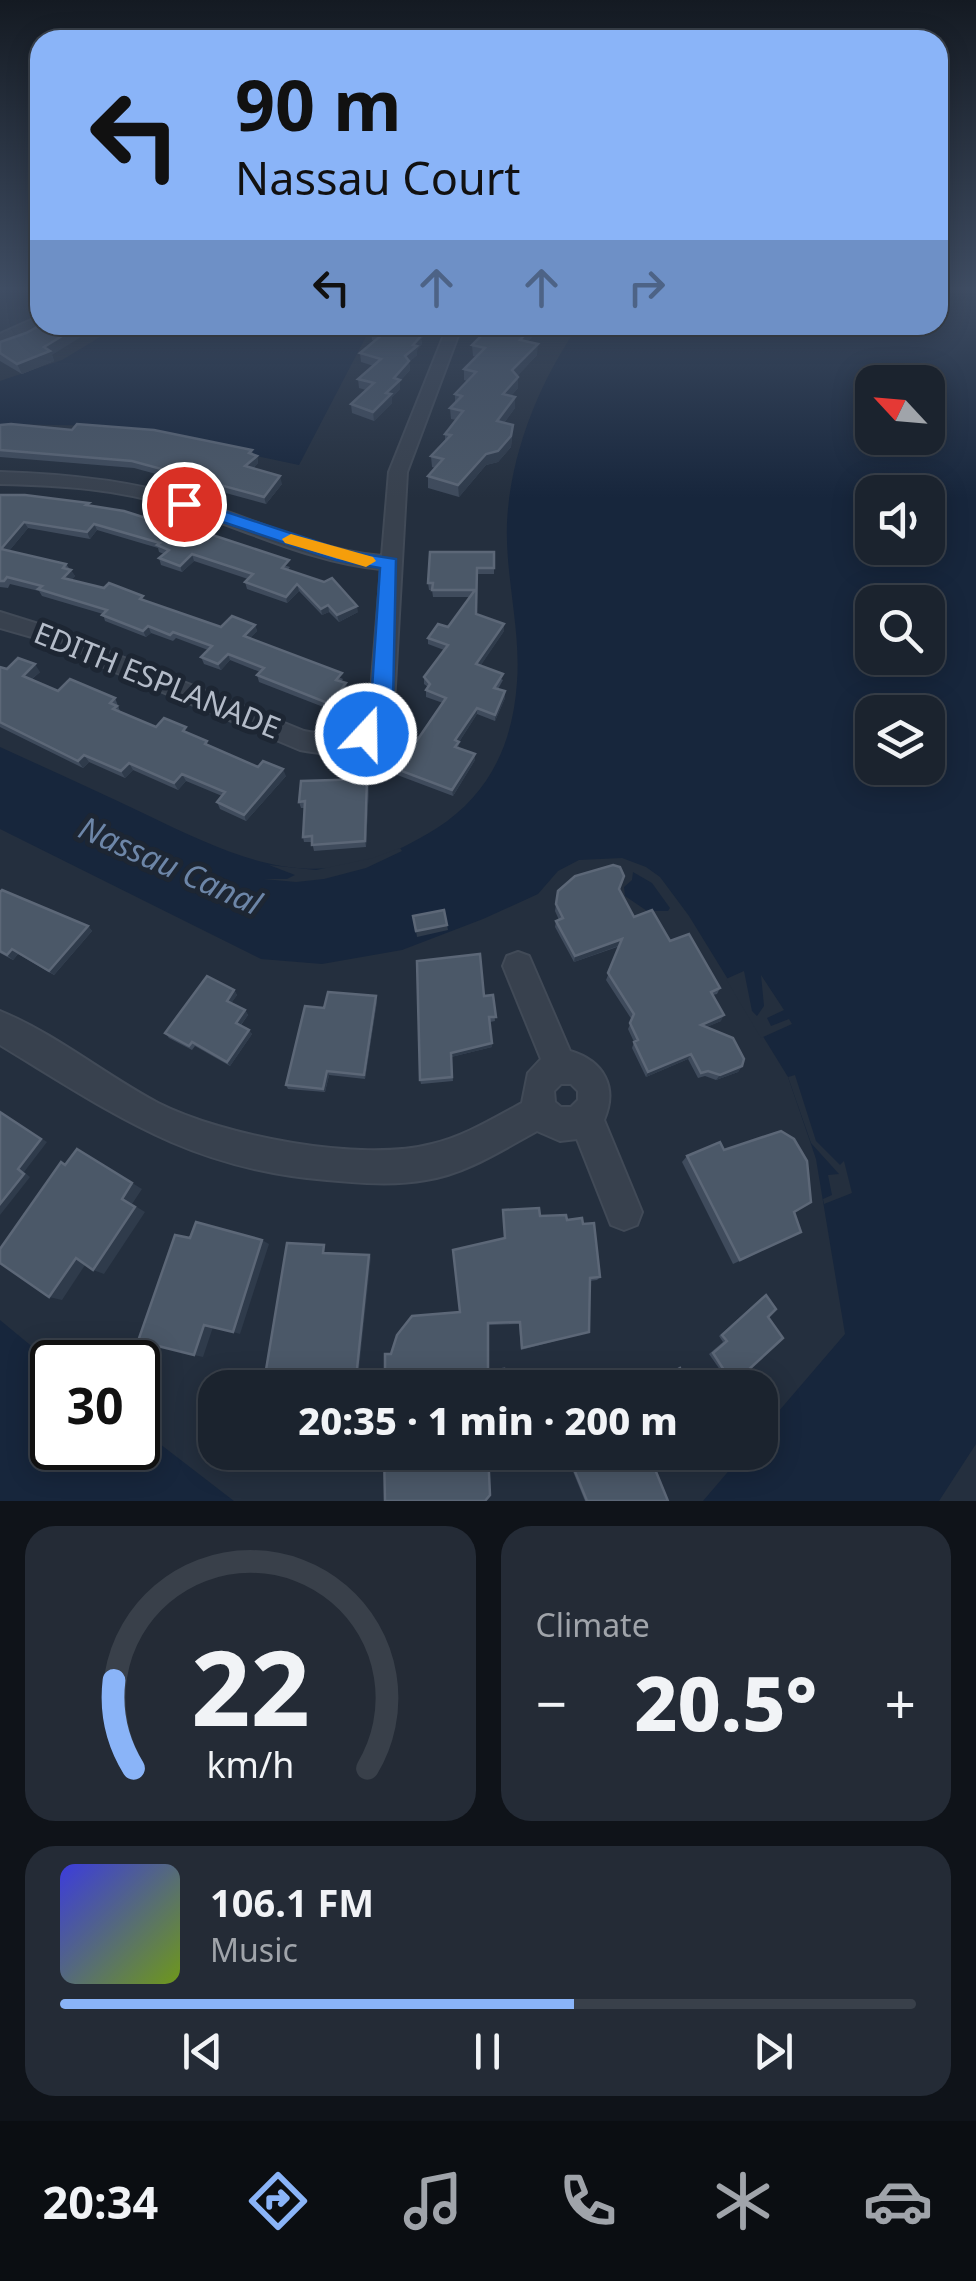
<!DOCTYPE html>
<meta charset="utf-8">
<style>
:root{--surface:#1b232e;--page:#242b36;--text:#f1f3f6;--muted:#a0a4aa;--line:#39404a;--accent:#8ab4f8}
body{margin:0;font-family:"Noto Sans",sans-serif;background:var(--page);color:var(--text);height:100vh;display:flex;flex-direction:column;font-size:38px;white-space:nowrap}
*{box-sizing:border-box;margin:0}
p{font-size:32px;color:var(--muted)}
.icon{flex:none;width:55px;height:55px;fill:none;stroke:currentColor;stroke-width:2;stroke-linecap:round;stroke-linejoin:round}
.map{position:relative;height:1501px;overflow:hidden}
.sheet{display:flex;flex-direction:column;gap:25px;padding:25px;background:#0f1319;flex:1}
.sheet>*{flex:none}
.banner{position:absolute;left:30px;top:30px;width:918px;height:305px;border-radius:30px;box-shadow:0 5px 25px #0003,0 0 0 2px var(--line);background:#8ab4f8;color:#111;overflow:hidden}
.needle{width:65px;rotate:296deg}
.buttons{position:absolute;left:855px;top:365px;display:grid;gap:20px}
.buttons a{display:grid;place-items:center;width:90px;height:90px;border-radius:20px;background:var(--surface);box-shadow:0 5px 25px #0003,0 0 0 2px var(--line);font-size:50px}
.speed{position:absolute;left:30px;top:1340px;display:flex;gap:20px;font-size:50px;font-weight:700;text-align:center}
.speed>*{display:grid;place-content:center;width:130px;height:130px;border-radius:50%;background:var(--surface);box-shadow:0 5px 25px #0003,0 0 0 2px var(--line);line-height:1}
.speed .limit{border:5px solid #111;border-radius:15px;background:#fff;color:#111}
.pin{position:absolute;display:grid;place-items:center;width:85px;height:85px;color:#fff;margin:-42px;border:5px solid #fff;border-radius:50%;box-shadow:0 2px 10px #0007}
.me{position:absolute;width:110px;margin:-55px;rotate:21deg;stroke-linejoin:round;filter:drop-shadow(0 0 8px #0008)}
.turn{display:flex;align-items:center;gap:35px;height:210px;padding:0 40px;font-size:45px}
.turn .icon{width:130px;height:130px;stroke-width:2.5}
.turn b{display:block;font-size:70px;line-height:85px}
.lanes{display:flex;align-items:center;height:95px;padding:0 40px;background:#0003;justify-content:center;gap:50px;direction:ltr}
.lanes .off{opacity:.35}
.big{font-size:75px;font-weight:800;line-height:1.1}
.sheet .widget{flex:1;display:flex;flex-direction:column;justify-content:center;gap:15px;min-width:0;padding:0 35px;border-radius:30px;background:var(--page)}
.sheet .dial{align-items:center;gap:0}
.dial svg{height:260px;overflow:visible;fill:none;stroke:var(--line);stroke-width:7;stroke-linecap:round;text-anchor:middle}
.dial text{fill:var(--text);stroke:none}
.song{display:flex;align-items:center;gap:30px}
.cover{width:120px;height:120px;border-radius:15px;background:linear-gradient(135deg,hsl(240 70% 55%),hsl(80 70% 35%))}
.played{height:10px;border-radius:5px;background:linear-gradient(90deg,var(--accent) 60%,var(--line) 60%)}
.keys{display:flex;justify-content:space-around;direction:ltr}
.heat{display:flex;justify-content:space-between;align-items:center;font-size:55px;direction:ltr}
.sheet .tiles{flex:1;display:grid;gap:25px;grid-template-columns:1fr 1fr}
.widget:last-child{grid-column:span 2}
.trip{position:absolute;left:198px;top:1370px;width:580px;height:100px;border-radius:30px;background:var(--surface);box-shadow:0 5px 25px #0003,0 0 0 2px var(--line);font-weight:800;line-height:100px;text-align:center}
.tabs{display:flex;height:160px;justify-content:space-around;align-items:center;background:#0b0e12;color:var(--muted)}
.tabs .icon{width:70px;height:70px}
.tabs .current{color:var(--accent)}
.tabs b{font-size:45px;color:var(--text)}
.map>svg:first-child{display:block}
.water{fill:#17263c;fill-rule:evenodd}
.pier{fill:#242f3e}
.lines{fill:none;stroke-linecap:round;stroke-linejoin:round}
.minor-casing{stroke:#414a57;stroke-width:4}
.minor{fill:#38414e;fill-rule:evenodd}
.wall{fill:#3f4b5c}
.shaded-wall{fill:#2f3b4b}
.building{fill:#4b5868;stroke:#5c6777;stroke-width:2.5}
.route{fill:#1a73e8;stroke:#114b97;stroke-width:2.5}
.slow{fill:#f59e0b}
.labels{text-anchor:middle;stroke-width:10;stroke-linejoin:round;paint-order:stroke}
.street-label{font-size:30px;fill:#b4bcc9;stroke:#1d2633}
.water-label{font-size:32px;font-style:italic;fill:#6d86a8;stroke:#1d2633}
</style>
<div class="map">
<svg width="976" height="1501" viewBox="0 0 976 1501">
<rect width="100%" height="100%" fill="#242f3e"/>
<g class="water">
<path d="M938 288H976V1444L939 1501H703L744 1453 760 1452V1433L845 1334 816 1159 788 1077 689 916 660 877 646 867 622 858 579 860 558 871 538 894 483 919 402 950 322 964 261 959 0 829V747C48 769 97 791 145 814 253 866 325 899 437 828 490 794 513 743 517 682 521 629 505 576 507 523 510 454 540 380 579 325H938ZM872 382H928V438H872ZM872 492H928V548H872ZM872 602H928V658H872ZM872 712H928V768H872Z"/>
<polygon points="120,325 372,325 299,465 113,426 0,424 0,381 62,360"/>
<polygon points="633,872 652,883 670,908 668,911 647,911 625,896 624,887 632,880"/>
<polygon points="0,1320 52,1363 52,1448 138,1448 138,1427 234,1501 0,1501"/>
</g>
<g class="pier">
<polygon points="400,848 402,851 366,868 324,879 296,882 263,879 287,879 295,875 269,865 316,870 373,858"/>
<polygon points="744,971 752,1011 757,1016 764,1006 761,975 784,1010 767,1018 771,1026 789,1019 792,1024 761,1038 726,979"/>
<polygon points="795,1075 816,1141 840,1165 844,1161 852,1193 824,1204 823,1199 832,1195 828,1175 839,1174 811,1143 788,1077"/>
</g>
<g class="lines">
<g class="minor-casing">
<g id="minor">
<polygon points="40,316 42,325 0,345 0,334"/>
<path d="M448 325H462L407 472 394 704C381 749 343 759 300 750L32 637 0 628V612L48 627 304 731C333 737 360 736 370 704L381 569C308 562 244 528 175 507 119 489 59 485 0 484V472C64 474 129 480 190 499 254 519 314 550 382 556L389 472Z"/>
<path d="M518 952 529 956 570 1051C604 1061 618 1087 604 1120L642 1212 637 1225 624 1230 611 1225 577 1139 560 1141 537 1131C502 1150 466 1174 426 1180 394 1186 359 1183 327 1180 189 1169 114 1114 0 1045V1011C56 1034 105 1075 158 1103 223 1136 361 1163 432 1144 465 1136 492 1119 522 1103L528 1073 541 1059 503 966 507 956ZM561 1084H571L578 1091V1100L571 1107H561L555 1102 554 1091Z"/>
</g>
</g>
<use href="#minor" class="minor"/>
</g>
<g class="wall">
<polygon points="485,325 544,325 528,341 537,355 517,376 518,388 511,396 515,408 504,423 512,436 511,447 498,462 486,465 459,497 428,488 428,476 435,468 432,467 431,456 445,440 445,434 456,420 451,419 450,408 455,403 455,394 467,381 464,380 464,369 476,357 473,356 472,345 490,326"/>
<polygon points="371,331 426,334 421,339 422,344 417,350 417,355 409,362 410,370 400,381 400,389 392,397 392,403 374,421 352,413 351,404 366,390 359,388 358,379 374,366 361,362 360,353 375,341 372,340"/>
<polygon points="0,342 52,355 54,361 22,374 0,361"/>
<polygon points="0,425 254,455 257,456 258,463 253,468 282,484 266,504 134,468 0,457"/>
<polygon points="0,495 89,503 90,506 290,567 288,570 358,612 339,622 329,612 322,615 299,591 287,603 247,589 245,582 248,579 194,561 182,572 161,565 159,558 164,554 159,552 158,548 97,530 90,539 28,528 9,551 66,564 75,576 71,580 145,601 221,627 255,625 257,631 250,638 343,679 341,682 346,683 347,690 331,710 259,682 257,675 260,672 230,660 221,670 204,664 201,657 208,650 176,638 173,641 151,633 146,637 105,621 103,614 42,596 39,591 10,584 8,588 0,587"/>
<polygon points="494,552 494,574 477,574 476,614 504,631 480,666 503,680 498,689 505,691 505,698 495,721 477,714 459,742 459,748 475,760 453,796 392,773 391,767 407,755 443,703 426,697 426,690 428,687 424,684 424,677 444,650 428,644 428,638 448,627 470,597 433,597 432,590 429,590 428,583"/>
<polygon points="0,667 7,669 40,672 31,680 58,691 115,698 120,711 156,727 189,734 210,746 258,767 286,776 246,821 220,809 217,802 222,796 186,781 178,790 133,770 125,778 89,762 83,768 0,727"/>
<polygon points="367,779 369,785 366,847 314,851 312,842 304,842 303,837 305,808 301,808 299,802"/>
<polygon points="620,890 634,917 670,941 720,988 717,994 713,995 721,1021 706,1027 742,1066 738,1072 716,1080 705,1076 698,1078 688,1059 646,1077 632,1048 634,1042 628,1029 632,1020 606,980 620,946 574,962 555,927 556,921 559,920 555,911 558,891"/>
<polygon points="0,892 88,926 92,931 54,975 18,954 13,960 0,953"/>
<polygon points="234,990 237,995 231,1003 245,1010 248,1015 241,1025 252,1034 230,1066 195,1046 192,1050 169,1038 165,1033"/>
<polygon points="493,995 495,1021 490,1022 492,1047 451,1057 453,1081 421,1084 420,1080 484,996"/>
<polygon points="377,1001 365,1079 329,1075 325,1092 288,1089 286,1085 324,1008"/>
<polygon points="724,1150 794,1213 801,1232 733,1264 682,1162 687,1156"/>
<polygon points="540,1216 583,1224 600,1277 597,1280 590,1281 589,1332 521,1350 519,1324 488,1325 488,1371 505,1388 391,1354 460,1312 504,1238"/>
<polygon points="766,1295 768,1317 733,1384 730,1384 709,1354 723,1342 719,1336 762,1297"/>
<polygon points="675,1368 680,1368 690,1388 640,1388"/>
<polygon points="565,1452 648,1452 668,1501 585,1501"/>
</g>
<g class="shaded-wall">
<polygon points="80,325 100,325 52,355 54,361 22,374 17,364"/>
<polygon points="425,325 426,334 421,339 422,344 417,350 417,355 409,362 410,370 400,381 400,389 392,397 392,403 374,421 373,412 386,393 416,335"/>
<polygon points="534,325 544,325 519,350 520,340"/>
<polygon points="538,344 537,355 512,382 512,370"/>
<polygon points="518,377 518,388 503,405 503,394"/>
<polygon points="515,397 515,408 497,432 497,421"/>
<polygon points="513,425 511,447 498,462 486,465 459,497 458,485"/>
<polygon points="252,450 254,457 257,456 258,463 247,473 245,466 249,453"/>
<polygon points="280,476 282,484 266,504 264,497"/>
<polygon points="24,522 28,528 5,556 1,549"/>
<polygon points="94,524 97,530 90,539 87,532"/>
<polygon points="192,554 194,561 182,572 180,566"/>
<polygon points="71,570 75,576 66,585 63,578"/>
<polygon points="297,584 299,591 287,603 286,597"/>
<polygon points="328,605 329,612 322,615 321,609"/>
<polygon points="357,606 358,612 339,622 337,615"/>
<polygon points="504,624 504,631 477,671 476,664"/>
<polygon points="255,625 257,631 246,643 244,636"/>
<polygon points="148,626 151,633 146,637 143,631"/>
<polygon points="228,654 230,660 221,670 218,664"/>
<polygon points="35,664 40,672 27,683 23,676"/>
<polygon points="346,683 347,690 331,710 330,704"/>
<polygon points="505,691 505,698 495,721 495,715"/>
<polygon points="477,708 477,714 459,742 459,748 456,753 455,740"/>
<polygon points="475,754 475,760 453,796 452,790"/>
<polygon points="84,755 89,762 83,768 78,761"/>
<polygon points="129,763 133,770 125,778 121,771"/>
<polygon points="283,769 286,776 246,821 244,815"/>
<polygon points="182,774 186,781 178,790 174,783"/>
<polygon points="367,779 369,785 366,847 365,841"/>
<polygon points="447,925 448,930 417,937 416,931"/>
<polygon points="88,926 92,931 54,975 49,971"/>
<polygon points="622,939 621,945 574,962 575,956"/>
<polygon points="12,949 18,954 13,960 7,955"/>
<polygon points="234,990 237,995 230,1005 227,1001"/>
<polygon points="376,996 377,1001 365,1079 364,1075"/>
<polygon points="245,1010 248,1015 239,1027 236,1023"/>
<polygon points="724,1015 721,1021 698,1031 701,1025"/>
<polygon points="249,1030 252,1034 230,1066 227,1062"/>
<polygon points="492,1043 492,1047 451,1057 451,1053"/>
<polygon points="691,1054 688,1059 646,1077 648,1072"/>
<polygon points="742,1066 738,1072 716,1080 720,1075"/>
<polygon points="327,1071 329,1075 325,1092 323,1089"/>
<polygon points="0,1112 47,1142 24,1172 30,1177 0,1215 0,1204 18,1169"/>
<polygon points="77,1149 142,1189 132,1204 145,1212 104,1274 93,1270 122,1199"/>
<polygon points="262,1240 269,1244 240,1334 233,1332"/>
<polygon points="369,1255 371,1257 357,1388 355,1388"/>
<polygon points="76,1258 87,1262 62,1300 49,1297"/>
<polygon points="204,1325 213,1327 203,1357 194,1355"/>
</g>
<g class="building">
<polygon points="41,325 80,325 44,347 50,351 17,364 0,353 0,342 26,333"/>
<polygon points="379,325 425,325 416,335 421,336 413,345 417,346 405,356 409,361 394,378 400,380 386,393 391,394 373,412 351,404 374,383 358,379 381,359 360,353 383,334 371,331"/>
<polygon points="492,325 534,325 520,340 538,344 512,370 518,377 503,394 515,397 497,421 513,425 511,436 498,451 486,454 458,485 428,476 443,459 431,456 451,435 445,434 463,411 450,408 462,396 455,394 476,372 464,369 485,348 472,345"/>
<polygon points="11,424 72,430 77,424 154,430 252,450 249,453 257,456 245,466 280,476 264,497 132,461 0,450 0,425"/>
<polygon points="0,495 25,495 89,503 86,505 124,511 196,534 200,531 289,560 282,568 324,582 332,578 357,606 337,615 328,605 321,609 297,584 286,597 245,582 253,574 192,554 180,566 159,558 169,550 157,545 160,543 94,524 87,532 24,522 1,549 66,564 63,568 71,570 63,578 104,588 109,583 143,596 140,599 221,627 232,616 255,625 244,636 342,673 336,680 346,683 330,704 257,675 264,668 228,654 218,664 201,657 212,646 173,632 170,635 148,626 143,631 102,615 107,610 38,589 42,586 7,577 4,581 0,581"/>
<polygon points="430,552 494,552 494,568 477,568 476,614 504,624 476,664 503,674 494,688 505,691 495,715 477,708 455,740 459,742 455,747 475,754 452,790 391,767 402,753 407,755 446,698 426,690 430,684 424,677 448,645 428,638 438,624 448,627 475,590 432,590 433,583 428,583"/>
<polygon points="18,658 35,664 23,676 58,691 70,679 115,698 110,703 117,706 113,709 156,727 164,718 186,727 183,731 207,741 205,744 258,767 263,761 283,769 244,815 217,802 225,792 182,774 174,783 129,763 121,771 84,755 78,761 0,722 0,667 7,669"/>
<polygon points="367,779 365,841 312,845 312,836 303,837 305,801 299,802 301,781"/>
<polygon points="613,865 620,867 624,876 619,889 634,917 652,910 670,941 689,934 720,988 711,992 724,1015 701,1025 733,1038 744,1059 742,1066 720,1075 708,1071 701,1073 691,1054 648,1072 634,1042 638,1040 630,1023 634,1014 608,973 622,939 575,956 556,921 563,918 556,904 558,891 575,876"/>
<polygon points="2,890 88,926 49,971 12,949 7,955 0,951 0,892"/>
<polygon points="444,910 447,925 416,931 413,916"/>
<polygon points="480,954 484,996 493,995 496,1017 489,1017 492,1043 451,1053 452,1077 420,1080 417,961"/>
<polygon points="207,976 234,990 227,1001 245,1010 236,1023 249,1030 227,1062 192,1042 189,1046 165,1033"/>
<polygon points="328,992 376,996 364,1075 327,1071 323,1089 286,1085 305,1006 324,1008"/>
<polygon points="0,1112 41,1139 18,1169 24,1174 0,1204"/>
<polygon points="781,1131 794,1139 807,1161 811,1202 794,1212 801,1232 740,1260 687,1156 720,1142 724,1150"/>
<polygon points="77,1149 132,1183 122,1199 135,1207 93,1270 76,1258 49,1297 0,1263 0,1249 61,1162 65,1165"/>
<polygon points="539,1208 540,1216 566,1215 567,1220 582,1218 583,1224 594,1223 600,1277 590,1278 589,1332 522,1348 520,1322 488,1323 488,1371 504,1369 505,1388 385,1388 385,1354 391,1354 397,1335 412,1316 460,1312 453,1250 505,1238 503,1210"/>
<polygon points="196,1222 262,1240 233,1332 204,1325 194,1355 138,1341 175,1235 190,1238"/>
<polygon points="287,1243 324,1245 323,1253 369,1255 355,1388 263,1388"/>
<polygon points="766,1295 776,1309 768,1317 783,1338 733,1384 713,1353 727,1341 722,1335"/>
<polygon points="680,1368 690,1388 644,1388"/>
<polygon points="384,1452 488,1452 490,1495 485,1501 385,1501"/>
<polygon points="567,1452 648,1452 668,1501 587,1501"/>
</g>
<linearGradient id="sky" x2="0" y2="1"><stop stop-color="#141a22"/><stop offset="0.58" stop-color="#3f4d63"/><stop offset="1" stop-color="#3f4d63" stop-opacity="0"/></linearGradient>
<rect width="976" height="498" fill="url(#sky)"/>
<path class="route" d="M184 498 345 551 396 559 393 704C388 720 384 737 366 743L355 734 371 704 380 568 336 560 178 507 175 504Z"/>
<polygon class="slow" points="291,534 373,557 376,561 366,567 285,543 282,539"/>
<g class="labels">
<g class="street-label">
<text transform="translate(157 681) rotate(22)" y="10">EDITH ESPLANADE</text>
</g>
<g class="water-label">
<text transform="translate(170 866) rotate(24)" y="11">Nassau Canal</text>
</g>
</g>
</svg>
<div class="buttons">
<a><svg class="needle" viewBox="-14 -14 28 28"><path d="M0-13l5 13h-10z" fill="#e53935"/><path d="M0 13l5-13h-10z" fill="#a0a4aa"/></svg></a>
<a><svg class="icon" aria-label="sound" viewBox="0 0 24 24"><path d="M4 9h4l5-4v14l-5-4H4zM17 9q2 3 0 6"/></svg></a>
<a><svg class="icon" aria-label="search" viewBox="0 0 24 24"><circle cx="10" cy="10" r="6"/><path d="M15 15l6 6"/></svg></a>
<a><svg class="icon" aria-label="layers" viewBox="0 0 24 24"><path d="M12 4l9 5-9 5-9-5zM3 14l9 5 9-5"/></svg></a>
</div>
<div class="speed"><div class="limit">30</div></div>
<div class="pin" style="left:184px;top:504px;background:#d93025"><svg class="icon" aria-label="arrive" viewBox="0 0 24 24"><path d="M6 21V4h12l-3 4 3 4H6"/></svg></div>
<svg class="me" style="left:366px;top:734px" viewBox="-20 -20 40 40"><circle r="17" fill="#1a73e8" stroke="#fff" stroke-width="3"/><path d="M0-11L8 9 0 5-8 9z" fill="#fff"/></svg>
<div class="trip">20:35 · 1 min · 200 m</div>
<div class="banner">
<div class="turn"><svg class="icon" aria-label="left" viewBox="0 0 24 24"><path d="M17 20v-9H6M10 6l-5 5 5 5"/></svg><div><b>90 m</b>Nassau Court</div></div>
<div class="lanes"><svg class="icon" aria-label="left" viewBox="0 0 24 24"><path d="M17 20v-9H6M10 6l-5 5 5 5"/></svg><svg class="icon off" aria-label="ahead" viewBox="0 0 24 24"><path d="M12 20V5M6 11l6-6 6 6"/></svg><svg class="icon off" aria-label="ahead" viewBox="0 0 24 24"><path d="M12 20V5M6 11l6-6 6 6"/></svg><svg class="icon off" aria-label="right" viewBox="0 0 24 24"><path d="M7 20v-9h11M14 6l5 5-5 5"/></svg></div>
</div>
</div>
<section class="sheet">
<div class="tiles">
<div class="widget dial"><svg viewBox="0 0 100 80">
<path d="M14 69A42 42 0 1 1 86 69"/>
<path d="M14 69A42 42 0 0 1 8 42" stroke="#8ab4f8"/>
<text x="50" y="56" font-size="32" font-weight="700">22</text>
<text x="50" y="72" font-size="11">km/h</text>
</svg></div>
<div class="widget"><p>Climate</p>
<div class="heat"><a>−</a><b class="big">20.5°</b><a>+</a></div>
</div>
<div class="widget">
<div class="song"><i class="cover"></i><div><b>106.1 FM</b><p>Music</p></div></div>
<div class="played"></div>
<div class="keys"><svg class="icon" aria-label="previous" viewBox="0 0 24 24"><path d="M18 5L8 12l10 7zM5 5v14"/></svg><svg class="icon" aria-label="pause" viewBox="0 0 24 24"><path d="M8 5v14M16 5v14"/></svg><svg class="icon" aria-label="next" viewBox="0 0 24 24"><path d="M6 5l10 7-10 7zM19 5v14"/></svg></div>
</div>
</div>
</section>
<nav class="tabs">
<b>20:34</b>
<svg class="icon current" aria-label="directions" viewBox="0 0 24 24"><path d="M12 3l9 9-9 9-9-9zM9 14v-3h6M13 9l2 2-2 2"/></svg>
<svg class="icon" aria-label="music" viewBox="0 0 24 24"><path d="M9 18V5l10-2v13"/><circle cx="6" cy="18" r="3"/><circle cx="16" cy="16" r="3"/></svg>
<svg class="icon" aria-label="phone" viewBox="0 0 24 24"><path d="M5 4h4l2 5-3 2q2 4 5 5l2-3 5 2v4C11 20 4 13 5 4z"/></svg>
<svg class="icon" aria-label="climate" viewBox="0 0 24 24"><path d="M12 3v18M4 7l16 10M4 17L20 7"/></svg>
<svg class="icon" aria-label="car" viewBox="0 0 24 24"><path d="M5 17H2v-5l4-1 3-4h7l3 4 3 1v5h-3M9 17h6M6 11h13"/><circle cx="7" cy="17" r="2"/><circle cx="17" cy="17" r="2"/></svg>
</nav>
